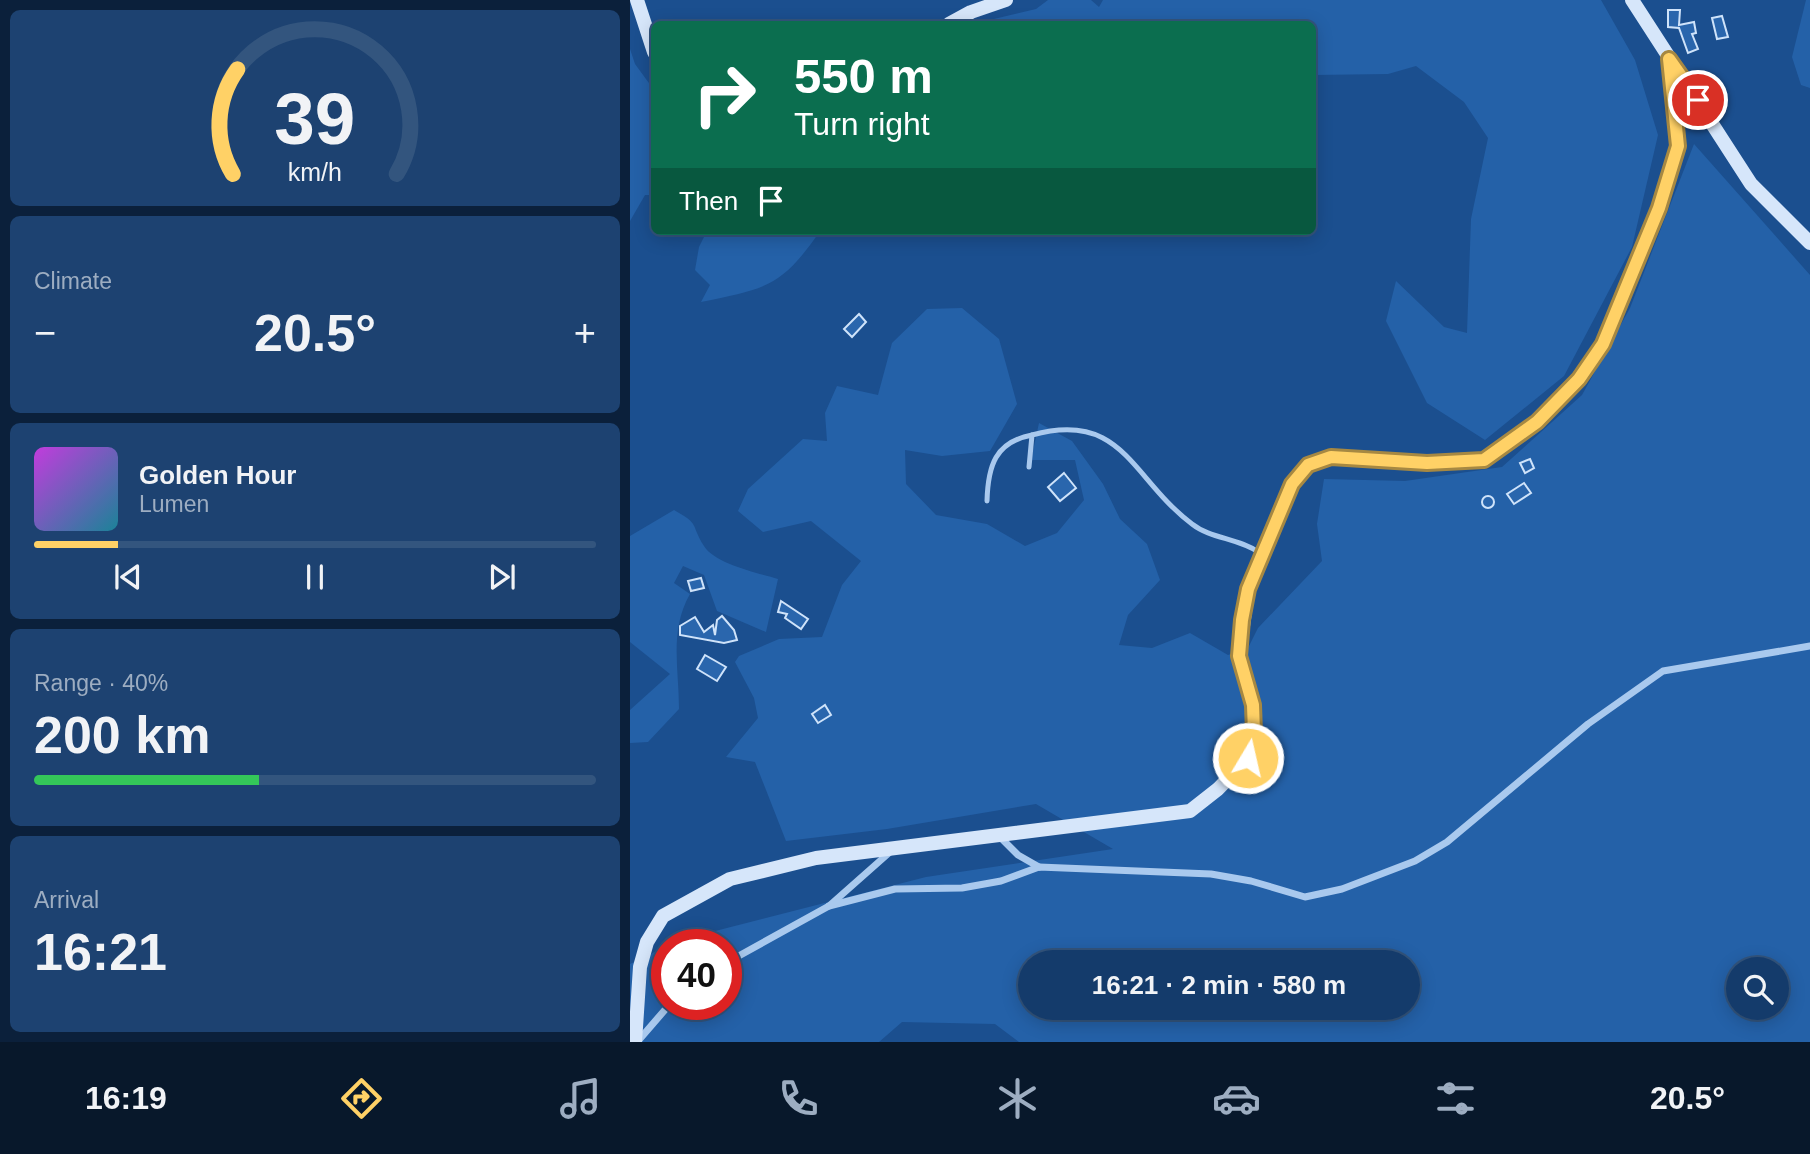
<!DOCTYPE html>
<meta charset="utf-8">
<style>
:root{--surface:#143b6b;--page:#1d4271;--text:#f1f3f6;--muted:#9dadc1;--line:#33557e;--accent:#ffd166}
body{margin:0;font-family:Arial,sans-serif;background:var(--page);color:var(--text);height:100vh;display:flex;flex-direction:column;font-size:26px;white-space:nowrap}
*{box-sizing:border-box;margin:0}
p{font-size:23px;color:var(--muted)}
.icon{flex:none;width:38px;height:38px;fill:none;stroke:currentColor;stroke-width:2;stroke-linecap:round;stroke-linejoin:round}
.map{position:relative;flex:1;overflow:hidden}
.details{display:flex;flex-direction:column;gap:10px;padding:10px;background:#0b203b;width:630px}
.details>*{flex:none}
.guide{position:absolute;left:21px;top:21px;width:665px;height:214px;border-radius:10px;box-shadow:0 4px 18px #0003,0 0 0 2px var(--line);background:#0b6e4f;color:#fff;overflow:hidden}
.controls{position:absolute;left:1096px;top:957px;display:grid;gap:14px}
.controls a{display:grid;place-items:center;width:63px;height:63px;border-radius:50%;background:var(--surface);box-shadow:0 4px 18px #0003,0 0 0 2px var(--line);font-size:35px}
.speed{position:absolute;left:21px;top:929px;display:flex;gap:14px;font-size:35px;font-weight:700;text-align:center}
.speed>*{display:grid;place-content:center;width:91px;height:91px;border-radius:50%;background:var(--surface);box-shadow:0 4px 18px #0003,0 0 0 2px var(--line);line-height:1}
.speed .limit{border:10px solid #d22;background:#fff;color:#111}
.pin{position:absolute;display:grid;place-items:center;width:60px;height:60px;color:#fff;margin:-30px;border:4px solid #fff;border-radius:50%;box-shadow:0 2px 7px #0007}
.me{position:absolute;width:77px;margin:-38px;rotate:9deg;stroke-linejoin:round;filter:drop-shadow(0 0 5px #0008)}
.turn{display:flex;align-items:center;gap:24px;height:147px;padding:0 28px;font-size:32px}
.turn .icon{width:91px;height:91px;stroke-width:2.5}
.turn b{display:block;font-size:49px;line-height:60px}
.then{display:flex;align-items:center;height:66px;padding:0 28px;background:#0003;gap:14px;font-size:26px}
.big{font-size:52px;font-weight:800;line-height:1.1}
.details .widget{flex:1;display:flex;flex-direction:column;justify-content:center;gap:10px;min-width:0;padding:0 24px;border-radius:10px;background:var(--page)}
.details .dial{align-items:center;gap:0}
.dial svg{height:182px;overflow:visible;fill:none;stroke:var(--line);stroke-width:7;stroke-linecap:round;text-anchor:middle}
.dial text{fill:var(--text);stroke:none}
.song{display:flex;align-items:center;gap:21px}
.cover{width:84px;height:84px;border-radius:10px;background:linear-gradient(135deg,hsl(290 70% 55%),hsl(190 70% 35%))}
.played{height:7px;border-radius:4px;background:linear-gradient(90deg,var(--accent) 15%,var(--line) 15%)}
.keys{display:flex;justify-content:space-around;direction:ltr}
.heat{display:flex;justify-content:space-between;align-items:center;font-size:38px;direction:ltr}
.charge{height:10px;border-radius:5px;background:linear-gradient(90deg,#34c759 40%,var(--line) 0)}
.trip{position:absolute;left:388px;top:950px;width:402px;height:70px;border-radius:35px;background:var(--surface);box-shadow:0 4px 18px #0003,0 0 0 2px var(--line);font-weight:800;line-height:70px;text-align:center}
.tabs{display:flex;height:112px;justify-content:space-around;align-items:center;background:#08182b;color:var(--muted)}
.tabs .icon{width:49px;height:49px}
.tabs .active{color:var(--accent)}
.tabs b{font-size:32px;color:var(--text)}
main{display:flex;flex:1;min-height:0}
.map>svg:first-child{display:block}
.green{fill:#2461a8;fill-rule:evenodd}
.building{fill:#2a66ad;stroke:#cfe3fa;stroke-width:2}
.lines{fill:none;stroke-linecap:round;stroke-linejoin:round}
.lane{stroke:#a9c9ee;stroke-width:5}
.street{stroke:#a9c9ee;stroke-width:7}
.secondary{stroke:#d6e6fa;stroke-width:14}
.route-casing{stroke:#a68842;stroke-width:18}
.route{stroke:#ffd166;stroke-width:12}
</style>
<main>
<section class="details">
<div class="widget dial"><svg viewBox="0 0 100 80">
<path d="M14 69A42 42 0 1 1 86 69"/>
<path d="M14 69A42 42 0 0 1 16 23" stroke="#ffd166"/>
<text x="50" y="56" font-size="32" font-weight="700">39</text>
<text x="50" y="72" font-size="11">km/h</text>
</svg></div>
<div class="widget"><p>Climate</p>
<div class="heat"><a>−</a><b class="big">20.5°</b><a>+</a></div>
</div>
<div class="widget">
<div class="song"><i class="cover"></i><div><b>Golden Hour</b><p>Lumen</p></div></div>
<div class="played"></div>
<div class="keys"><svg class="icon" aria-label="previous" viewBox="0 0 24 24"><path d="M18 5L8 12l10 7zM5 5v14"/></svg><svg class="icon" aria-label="pause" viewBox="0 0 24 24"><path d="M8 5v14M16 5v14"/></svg><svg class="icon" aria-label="next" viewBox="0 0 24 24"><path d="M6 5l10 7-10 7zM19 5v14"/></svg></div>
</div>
<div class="widget"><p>Range · 40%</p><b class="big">200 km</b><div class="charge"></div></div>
<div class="widget"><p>Arrival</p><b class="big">16:21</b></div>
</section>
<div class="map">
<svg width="1180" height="1042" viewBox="0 0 1180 1042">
<rect width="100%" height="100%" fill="#1b4f8f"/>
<g class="green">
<polygon points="418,0 461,0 469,7 473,0 971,0 1005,60 1028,135 1002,247 934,376 855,440 797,403 756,321 766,281 814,327 837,333 841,219 858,138 834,102 786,66 758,74 683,75 682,24 343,24 406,9"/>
<polygon points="1176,0 1180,0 1180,88 1171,85 1162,57"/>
<polygon points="0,49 5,64 24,90 24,195 15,195 0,221"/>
<path d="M1064 144 1180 275V1042H389L365 1024 272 1022 249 1042H0V964L37 946V1004H96V945H39L50 940 296 877 483 849 406 804 257 829 156 841 125 762 96 757 128 718 124 698 105 662 109 656 149 639 192 637 212 585 231 561 181 521 133 532 108 511 118 489 173 439 197 441 195 413 207 386 248 395 262 343 297 309 332 308 369 339 387 404 360 451 312 456 275 450 276 484 306 515 357 524 395 546 427 533 454 500 445 460H401L409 423 442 441 473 484 490 519 517 544 530 580 498 615 489 645 522 648 560 633 598 655 618 648 628 628 692 561 687 524 694 479 775 481 872 467 952 395 1000 308ZM401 962H779V1008H401ZM1108 970H1146V1008H1108Z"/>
<path d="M77 231H190C151 288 136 288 71 302L80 285 65 270 69 247Z"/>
<path d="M44 510C71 525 60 524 74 546 85 564 128 573 148 579L136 632 87 611 74 575 53 566 44 583 60 594C39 631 49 668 49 709L18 742 0 743V710L40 674 0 642V536Z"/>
</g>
<g class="building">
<polygon points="1038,10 1050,10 1049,25 1064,22 1066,33 1062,34 1068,49 1058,53 1049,28 1038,27"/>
<polygon points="1092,16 1098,37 1087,39 1082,18"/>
<polygon points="229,314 236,322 222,337 214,329"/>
<polygon points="900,459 904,468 895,473 890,463"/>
<polygon points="434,473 446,488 430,501 418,487"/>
<polygon points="894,483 901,493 884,504 877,494"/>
<circle cx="858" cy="502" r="6"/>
<polygon points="71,578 74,588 61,591 58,581"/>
<polygon points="151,601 178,619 171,629 155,618 157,614 148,612"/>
<polygon points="92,616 104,630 107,640 94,643 50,635 50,626 65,617 74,632 83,625 85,635 87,620"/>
<polygon points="75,655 96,667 87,681 67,669"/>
<polygon points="195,705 201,715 188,723 182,714"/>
</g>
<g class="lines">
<g class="lane">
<path d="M399 467 402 435C493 410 501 478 562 524 581 539 609 538 630 553"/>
<path d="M357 501C358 466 365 442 402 435"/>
</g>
<g class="street">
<polyline points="369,836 388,855 409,867"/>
<polyline points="199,906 265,889 332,888 371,881 409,867 581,874 621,881 675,897 712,889 785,861 817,842 958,724 1033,671 1180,646"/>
<polyline points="96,963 199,906 260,852"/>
<polyline points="8,1041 40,1004"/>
</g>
<g class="secondary">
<polyline points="7,0 24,52"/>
<polyline points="1002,0 1121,184 1180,243"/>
<polyline points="319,24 341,12 376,0"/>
<polyline points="5,1042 10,967 17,942 33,916 100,879 186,858 560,811 588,789 618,758 624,734 623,705 609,656 618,589 662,484 678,465 701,457 797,463 854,459 907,422 949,379 973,344 1029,208 1048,146 1039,59"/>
</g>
</g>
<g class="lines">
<g class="route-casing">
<polyline id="route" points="618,758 624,733 623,705 609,656 612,620 618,589 662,484 678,465 701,457 797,463 854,460 907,422 949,379 973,344 1029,208 1048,146 1039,59 1068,100"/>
</g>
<use href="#route" class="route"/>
</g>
</svg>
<div class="controls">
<a><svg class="icon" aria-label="search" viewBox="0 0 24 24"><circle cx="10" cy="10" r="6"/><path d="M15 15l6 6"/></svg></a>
</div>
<div class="speed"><div class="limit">40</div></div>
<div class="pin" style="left:1068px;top:100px;background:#d93025"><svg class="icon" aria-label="arrive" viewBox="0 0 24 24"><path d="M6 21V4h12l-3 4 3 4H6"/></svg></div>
<svg class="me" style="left:618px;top:758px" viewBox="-20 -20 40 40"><circle r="17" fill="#ffd166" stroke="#fff" stroke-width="3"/><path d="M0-11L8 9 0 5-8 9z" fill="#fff"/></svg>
<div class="trip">16:21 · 2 min · 580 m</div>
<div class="guide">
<div class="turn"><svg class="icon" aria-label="right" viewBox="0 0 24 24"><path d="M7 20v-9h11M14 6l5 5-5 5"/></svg><div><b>550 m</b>Turn right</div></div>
<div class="then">Then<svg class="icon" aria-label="arrive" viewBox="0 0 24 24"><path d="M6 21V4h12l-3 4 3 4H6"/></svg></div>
</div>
</div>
</main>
<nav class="tabs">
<b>16:19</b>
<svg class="icon active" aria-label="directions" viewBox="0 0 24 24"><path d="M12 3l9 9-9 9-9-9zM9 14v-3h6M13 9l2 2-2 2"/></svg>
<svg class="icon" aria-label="music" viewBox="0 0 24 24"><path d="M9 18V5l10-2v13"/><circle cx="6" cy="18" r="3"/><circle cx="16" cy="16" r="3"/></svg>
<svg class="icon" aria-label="phone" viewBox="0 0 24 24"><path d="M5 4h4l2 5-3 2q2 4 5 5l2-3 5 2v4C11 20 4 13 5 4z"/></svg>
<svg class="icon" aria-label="climate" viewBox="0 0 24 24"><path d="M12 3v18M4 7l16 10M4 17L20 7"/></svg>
<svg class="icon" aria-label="car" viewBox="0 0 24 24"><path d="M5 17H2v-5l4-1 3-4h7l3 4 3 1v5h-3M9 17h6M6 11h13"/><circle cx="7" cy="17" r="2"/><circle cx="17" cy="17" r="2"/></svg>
<svg class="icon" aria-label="filters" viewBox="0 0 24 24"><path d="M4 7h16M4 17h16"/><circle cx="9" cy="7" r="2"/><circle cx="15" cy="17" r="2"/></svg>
<b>20.5°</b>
</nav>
